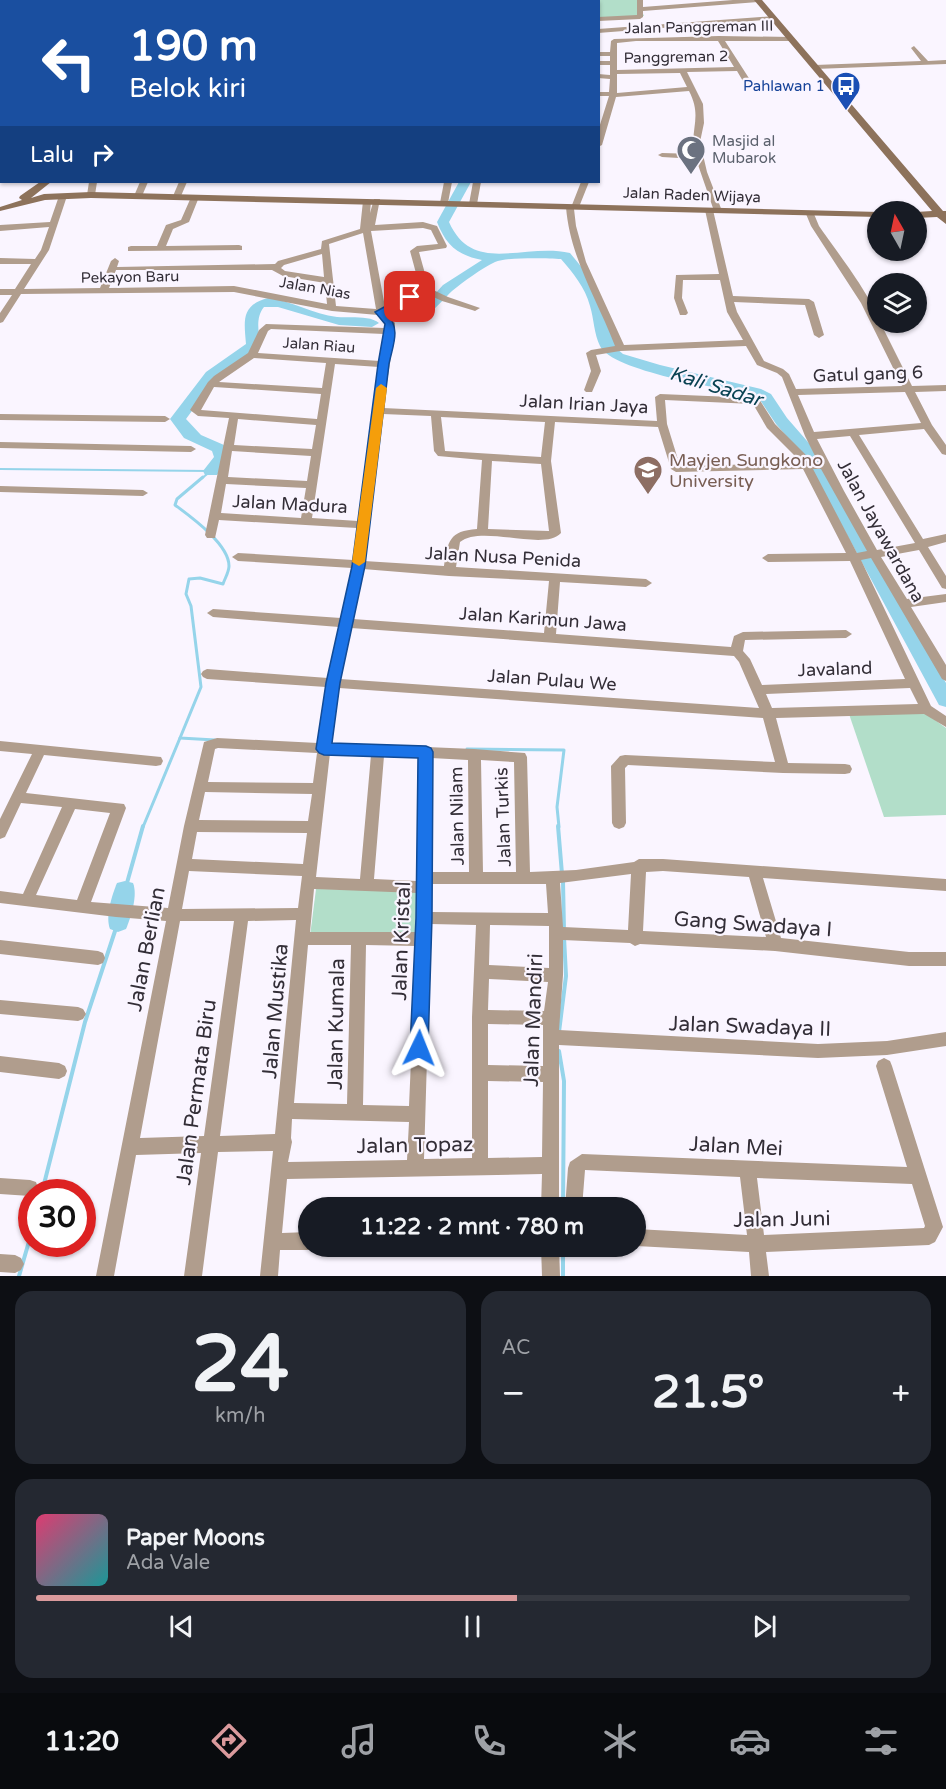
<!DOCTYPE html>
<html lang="id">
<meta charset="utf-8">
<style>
:root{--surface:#171b24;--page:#242831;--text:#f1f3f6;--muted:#9ea1a6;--line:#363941;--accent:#da9a9c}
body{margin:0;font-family:"Varela Round",sans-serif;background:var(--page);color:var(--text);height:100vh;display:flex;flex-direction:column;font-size:22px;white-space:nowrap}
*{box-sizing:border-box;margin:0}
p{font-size:20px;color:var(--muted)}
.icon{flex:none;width:33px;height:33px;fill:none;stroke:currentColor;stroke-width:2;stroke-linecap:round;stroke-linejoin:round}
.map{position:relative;height:1276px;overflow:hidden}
.panel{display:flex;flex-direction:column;gap:15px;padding:15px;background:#0d0f14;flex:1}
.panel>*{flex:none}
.hud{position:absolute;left:0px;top:0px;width:600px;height:183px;box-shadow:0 2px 4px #0004;background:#1a4fa0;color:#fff;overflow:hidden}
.needle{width:39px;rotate:351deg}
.fabs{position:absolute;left:867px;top:201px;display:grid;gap:12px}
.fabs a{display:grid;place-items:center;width:60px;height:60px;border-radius:50%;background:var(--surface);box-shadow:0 2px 4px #0004;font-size:30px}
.speed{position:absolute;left:18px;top:1179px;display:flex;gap:12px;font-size:30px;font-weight:700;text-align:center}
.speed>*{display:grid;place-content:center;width:78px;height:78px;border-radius:50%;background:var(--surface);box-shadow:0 2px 4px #0004;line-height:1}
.speed .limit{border:9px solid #d22;background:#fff;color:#111}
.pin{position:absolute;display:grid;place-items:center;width:51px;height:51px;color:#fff;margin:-26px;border-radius:12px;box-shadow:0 3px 9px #0006}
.me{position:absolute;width:66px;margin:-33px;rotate:2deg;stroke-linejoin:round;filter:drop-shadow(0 0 4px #0008)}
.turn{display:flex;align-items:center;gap:21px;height:126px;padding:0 30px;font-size:27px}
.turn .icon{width:78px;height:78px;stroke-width:2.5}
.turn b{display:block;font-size:42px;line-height:51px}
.then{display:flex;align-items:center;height:57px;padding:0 30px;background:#0003;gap:12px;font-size:22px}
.big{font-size:45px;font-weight:700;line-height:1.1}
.panel .card{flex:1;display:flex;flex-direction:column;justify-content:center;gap:9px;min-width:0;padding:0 21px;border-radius:18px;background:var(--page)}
.panel .dial{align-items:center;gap:0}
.dial b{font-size:78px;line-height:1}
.song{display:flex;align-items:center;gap:18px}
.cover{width:72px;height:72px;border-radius:9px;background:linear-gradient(135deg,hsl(340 70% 55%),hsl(180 70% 35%))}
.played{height:6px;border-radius:3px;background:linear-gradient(90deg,var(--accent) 55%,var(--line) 55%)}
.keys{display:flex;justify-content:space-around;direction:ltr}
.heat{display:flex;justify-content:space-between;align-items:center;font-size:33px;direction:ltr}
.panel .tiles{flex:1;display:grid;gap:15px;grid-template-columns:1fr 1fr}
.card:last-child{grid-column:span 2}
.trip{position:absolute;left:298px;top:1197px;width:348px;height:60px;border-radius:30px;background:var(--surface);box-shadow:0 2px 4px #0004;font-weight:700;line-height:60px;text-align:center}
.dock{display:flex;height:96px;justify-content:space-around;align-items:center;background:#090b0e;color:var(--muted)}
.dock .icon{width:42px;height:42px}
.dock .current{color:var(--accent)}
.dock b{font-size:27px;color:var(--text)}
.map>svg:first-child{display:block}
.green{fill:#b2dec9}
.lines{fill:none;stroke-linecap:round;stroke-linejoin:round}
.stream-far2{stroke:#95d4ea;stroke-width:2}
.stream-far1{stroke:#95d4ea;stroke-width:3}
.stream{stroke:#95d4ea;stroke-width:4}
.river{fill:#95d4ea;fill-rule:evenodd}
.minor{fill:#b09d8d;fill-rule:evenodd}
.secondary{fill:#8d725b;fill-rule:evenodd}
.route{fill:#1a73e8;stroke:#114b97;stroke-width:1.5}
.slow{fill:#f59e0b}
.labels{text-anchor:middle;stroke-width:4.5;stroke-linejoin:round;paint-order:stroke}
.far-street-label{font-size:15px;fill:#332e37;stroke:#faf5ff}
.far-transit-label{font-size:15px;fill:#164399;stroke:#faf5ff;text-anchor:end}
.far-worship-label{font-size:15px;fill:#5b616d;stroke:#faf5ff;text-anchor:start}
.street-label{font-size:18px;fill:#332e37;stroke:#faf5ff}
.education-label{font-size:18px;fill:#785e54;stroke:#faf5ff;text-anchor:start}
.water-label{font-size:20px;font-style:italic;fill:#094252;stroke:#faf5ff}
.near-street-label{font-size:21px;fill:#332e37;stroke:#faf5ff}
</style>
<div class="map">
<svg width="946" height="1276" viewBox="0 0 946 1276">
<rect width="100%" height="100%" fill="#faf5ff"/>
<g class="green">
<polygon points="565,0 637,0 644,16 599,18 598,2"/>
<polygon points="924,712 946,728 946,815 884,817 849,714"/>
<polygon points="316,889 418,890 415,937 310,936"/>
</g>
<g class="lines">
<g class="stream-far2">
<polyline points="0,469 209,471"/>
<polyline points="201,479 211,471"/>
</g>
<g class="stream-far1">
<path d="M203 477 177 499 175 505C191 517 229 544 229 566 229 572 225 578 223 584L200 578 189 579 186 594 191 606 201 687 180 738 215 740"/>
<polyline points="467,749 564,750 557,807 559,827"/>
<polyline points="143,827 180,738"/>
</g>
<g class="stream">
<polyline points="558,826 562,874"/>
<polyline points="563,881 564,931"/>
<polyline points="125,890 143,826"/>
<polyline points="559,1032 566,976 564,937"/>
<polyline points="559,1051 564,1081 563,1208"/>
<polyline points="42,1192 85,1022 118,922"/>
<polyline points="563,1246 563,1276"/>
<polyline points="19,1276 32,1231"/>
</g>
<g class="river">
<rect x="474" y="0" width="10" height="2"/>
<path d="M459 182H471L449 222C473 276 524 242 570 253L588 275 600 295 616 348 623 354 660 365 761 389 771 394 787 418 821 457 946 683V707L939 705 806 459 776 424 760 400 751 395C721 388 612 371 600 346 594 334 594 319 590 306 585 287 573 273 561 259 547 258 507 257 495 262 481 269 464 281 452 291 438 304 424 326 402 321L400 318 402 315 423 307 443 285 482 260C457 255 446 245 437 222Z"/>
<path d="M268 298C292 301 313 314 337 317 349 318 370 315 379 323L372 327 339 325 278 307H264C255 318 259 332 260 345L258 348 216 378 186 419 201 435 224 445 230 458 217 475H205L203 471 214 457 212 451 184 438 170 419 206 372 246 344C244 320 241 305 268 298Z"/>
<path d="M125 881 133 883C138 895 131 917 126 929L118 932 110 929C105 917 112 895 117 883Z"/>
</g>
<g class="minor">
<rect x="207" y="0" width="6" height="2"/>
<rect x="280" y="0" width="6" height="2"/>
<rect x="397" y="0" width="6" height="2"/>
<polygon points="467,0 473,0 474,2 468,2"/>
<polygon points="556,0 562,0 563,2 557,2"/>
<polygon points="637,0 643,0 643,7 733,0 761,0 758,2 643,11 643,17 640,19 598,21 598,17 637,15"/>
<polygon points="774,16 777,18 776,19 598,33 598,29"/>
<path d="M719 36 791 37 794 39 791 41H725L754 86 753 88H747L737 71 687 72 703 104 704 123 700 142 707 172 722 211 718 213 714 211 696 159 662 157 658 155 662 153 695 154C689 129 703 118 689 91L616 97 602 145 598 147V131L609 96H598V92H609L610 79 598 78V74L610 75V65H598V61H610V56H598V52H610L611 41 614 39ZM636 41H718L734 67 617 70V43ZM680 73 687 87 617 93V74Z"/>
<polygon points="914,46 928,61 946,60 946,64 815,69 812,67 815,65 921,61 911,48"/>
<rect x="0" y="77" width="2" height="4"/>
<rect x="0" y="110" width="2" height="4"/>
<rect x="0" y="169" width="2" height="4"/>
<polygon points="89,182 97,182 95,195 91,197 87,195"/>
<polygon points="140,182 148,182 142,196 138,198 134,196"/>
<polygon points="179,182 187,182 181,196 177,198 173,196"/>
<polygon points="444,182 452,182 448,203 444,205 440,203"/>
<polygon points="473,182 481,182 477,204 473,206 469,204"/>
<path d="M581 182H589L579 207 574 209 576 226 586 262 624 345 743 340 727 312 720 280H683L682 298 688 313 686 315H680L674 298 676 275 719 274 705 210 709 208 713 210 733 296 809 299 814 302 824 335 819 338 814 335 805 305 734 302 737 312 764 361 783 369 789 374 796 389 902 386 861 303 811 226 806 214 810 212 814 214 819 226C831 244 878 304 878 322H880L912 386 946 385V391L915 392 932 425 946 445V455L942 454 924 429 859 435 923 539 946 534V542L928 547 946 576V589L942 588 919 550 881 557 907 599 946 594V602L911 607 946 665V681L942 679 871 558 861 560 931 706 946 716V727L924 714 776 718 788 763 845 764 850 765 852 769 850 773 845 774 783 773 628 765 625 768 626 823 624 827 619 829 614 827 612 823 611 766 620 756 625 755 775 762 763 718 339 688 331 743 474 749 525 753 527 757 530 872 576 870 634 862 639 859H663L946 879V891L763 878 781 938 909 952H946V966H909L775 951 640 944 635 946 630 943 563 940V975L559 1030 818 1044 887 1041 946 1032V1046L887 1055 818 1058 559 1045V1208H541L542 1174 287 1179 282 1233 309 1232V1246H315L309 1250H280L278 1276H260L273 1151 218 1152 202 1276H184L201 1153 136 1155 114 1276H96L166 921 116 917 0 903V891L23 894 62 807 21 803 5 837 0 839V819L32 754 0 751V741L161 757 163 761 161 765 156 766 44 755 26 793 124 804 126 808 91 902 168 908 184 826 204 742 217 738 318 743 326 687 207 679 203 677 201 674 203 671 207 669 328 678 339 627 213 617 207 613 213 609 341 618 352 568 238 561 232 557 238 553 353 560 357 528 219 520 215 538H207L205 535 229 418 198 416 190 410 208 382 214 376 248 353 259 330 266 324 385 328V323L378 315 332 311 234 292 21 294 3 322 0 323V313L12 295H0V289H15L31 264H0V258L35 259 41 250 49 227 0 231V225L50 222 59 196 66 194 67 196 49 250 24 289 100 288 111 261 115 258 119 261 117 267 275 264 278 261 321 249 322 241 360 229 363 201 367 199 371 201 370 213 374 199H380L375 225 423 222 437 226 447 246 446 248 419 252 429 288 448 297 480 308 475 311 472 310 442 301 425 293 386 313 395 323V331L383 408 657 421 655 397 660 394 756 398 759 399 775 424 805 454 810 463 818 462 805 436 782 377 777 373 757 365 746 346 620 351 596 355 601 371 592 392H586L584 390 591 371 586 353 591 350 615 346C597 299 570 258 566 207L572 205ZM423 228 431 230 438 244 417 246 410 251 420 288 385 307 371 231ZM363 233 376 309 336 306 329 244ZM322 254 324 277 285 271 281 268 284 265ZM116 270H272L283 276 325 283 327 304 234 286 109 288ZM271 329 384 334 380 361 258 353 268 331ZM254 358 326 363 322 388 219 382ZM335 364 379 367 358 521 312 518ZM214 387 321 394 317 419 201 410ZM905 392 921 423 814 432 798 395ZM665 400 753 404 767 428 797 458 799 463 680 466 667 424ZM383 414 431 416 434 451 438 456 482 460 477 529C449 531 448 541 444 566L364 561ZM441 417 545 422 541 457 445 451ZM238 419 316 425 312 449 234 445ZM555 422 658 427 671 469 676 472 803 469 846 553 768 554 762 558 768 562 850 561 905 679 762 685 750 659 743 651 745 640 846 638 852 634 846 630 743 632 734 636 731 647 556 634 560 582 646 587 652 583 646 579 456 567 460 542C482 524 544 552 561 533L551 461ZM850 436 915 543 877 550 844 491 817 439ZM232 451 311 456 307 481 228 477ZM492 461 541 464 549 531 488 529ZM813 469H821L867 551 857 553ZM226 484 306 488 301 518 221 513ZM363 569 449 576 549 581 544 633 353 619ZM351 628 734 656 739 662 759 708 340 679ZM910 688 918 704 772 708 766 694ZM218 748 317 753 313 783 208 782 215 749ZM330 753 371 755 360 879 316 877ZM384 756 418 757 417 881 374 879ZM431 758 468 760 469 872H431ZM481 760 514 762 516 872H483ZM205 792 312 794 308 821 199 820ZM75 809 110 813 77 900 36 895ZM197 832 307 833 303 864 192 859ZM189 871 302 876 298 908 182 909ZM663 871 749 877 766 937 643 931 646 872ZM631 874 628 930 563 927 560 883ZM431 884H546L548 913 431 912ZM314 889 417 893 416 932H310ZM296 920 275 1134 220 1136 248 921ZM180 921H234L204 1136 140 1138ZM431 924 476 925 472 1017V1158L424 1159ZM490 925 549 926V968L489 965ZM308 945H351L347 1104 294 1103ZM366 945 416 946 409 1106 363 1105ZM489 979 548 982 544 1011 488 1010ZM488 1024 543 1025V1066L488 1065ZM488 1081 543 1082 542 1157 488 1158ZM292 1119 409 1122 407 1160 288 1162 292 1142 291 1138Z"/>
<polygon points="192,195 199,197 189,222 173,229 166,246 239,245 242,246 242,250 128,251 128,247 131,246 157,246 166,225 181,220"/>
<polygon points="0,414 165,416 170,419 165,422 0,420"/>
<polygon points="0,442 191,446 196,449 191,452 0,448"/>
<polygon points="0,486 143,490 148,493 143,496 0,492"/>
<polygon points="0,940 98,951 103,953 105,958 103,963 98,965 0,954"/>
<polygon points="0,1000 78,1007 83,1009 86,1014 83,1019 78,1021 0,1014"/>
<polygon points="0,1056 59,1063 65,1066 67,1071 65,1076 59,1079 0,1072"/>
<path d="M884 1058 890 1061 892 1066 943 1227 935 1242 929 1245 766 1252 769 1276H751L749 1252 636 1246V1229L747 1235 740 1177 585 1170 582 1208H565L568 1168 570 1162 582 1154 907 1167 876 1066 878 1061ZM757 1178 912 1184 925 1226 924 1228 764 1235Z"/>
<polygon points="0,1178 30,1180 36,1182 38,1188 37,1192 32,1192 30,1196 0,1194"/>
<polygon points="541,1246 559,1246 560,1276 542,1276"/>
<polygon points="0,1254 15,1255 21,1258 24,1264 21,1270 15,1273 0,1272"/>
</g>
<g class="secondary">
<rect x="77" y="0" width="8" height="2"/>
<polygon points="754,0 762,0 943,211 946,211 946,224 937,217 916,218 916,212 932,211"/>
<polygon points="40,182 51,182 31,198 44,194 91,192 880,212 878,212 878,217 91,198 45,200 0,211 0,207 22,200 19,198 20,196"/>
</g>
</g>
<path class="route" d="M410 293 415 297 414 299 387 313C401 330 393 344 389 364L365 566 340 683 332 743 426 746 431 748 433 752 432 918 428 1048 426 1054 419 1057 413 1054 410 1048 416 918 418 758 324 755 319 753 316 749 326 683 352 566 378 364 385 324 375 312Z"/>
<polygon class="slow" points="381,384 387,388 365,562 359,566 352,562 376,388"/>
<defs>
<g id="bus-pin" transform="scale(1.5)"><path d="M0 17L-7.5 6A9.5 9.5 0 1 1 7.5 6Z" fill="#1a4fb4" stroke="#faf5ff"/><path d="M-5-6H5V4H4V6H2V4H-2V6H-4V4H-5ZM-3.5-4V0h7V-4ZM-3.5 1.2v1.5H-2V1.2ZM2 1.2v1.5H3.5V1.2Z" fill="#fff"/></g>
<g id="mosque-pin" transform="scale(1.5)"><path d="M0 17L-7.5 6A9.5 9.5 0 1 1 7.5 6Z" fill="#6b7280" stroke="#faf5ff"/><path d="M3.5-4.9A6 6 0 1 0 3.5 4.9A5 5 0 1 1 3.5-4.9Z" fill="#fff"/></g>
<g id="university-pin" transform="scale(1.5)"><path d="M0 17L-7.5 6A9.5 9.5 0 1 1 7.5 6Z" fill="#8d6e63" stroke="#faf5ff"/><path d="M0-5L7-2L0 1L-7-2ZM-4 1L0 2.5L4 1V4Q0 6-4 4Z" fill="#fff"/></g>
</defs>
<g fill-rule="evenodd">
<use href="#bus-pin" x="846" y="86"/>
<use href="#mosque-pin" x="691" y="150"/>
<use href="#university-pin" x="648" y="470"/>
</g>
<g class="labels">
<g class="far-street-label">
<text transform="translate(699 27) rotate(-1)" y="5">Jalan Panggreman III</text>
<text transform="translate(676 57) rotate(-1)" y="5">Panggreman 2</text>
<text transform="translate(692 195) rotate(2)" y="5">Jalan Raden Wijaya</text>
<text transform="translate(130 277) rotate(-1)" y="5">Pekayon Baru</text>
<text transform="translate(315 288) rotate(10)" y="5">Jalan Nias</text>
<text transform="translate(319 345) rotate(4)" y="5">Jalan Riau</text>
</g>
<g class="far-transit-label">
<text x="825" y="91">Pahlawan 1</text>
</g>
<g class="far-worship-label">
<text x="712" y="146">Masjid al<tspan x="712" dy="17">Mubarok</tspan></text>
</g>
<g class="street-label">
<text transform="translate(868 374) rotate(-2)" y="6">Gatul gang 6</text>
<text transform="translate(584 404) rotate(3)" y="6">Jalan Irian Jaya</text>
<text transform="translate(290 504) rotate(3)" y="6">Jalan Madura</text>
<text transform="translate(881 531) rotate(61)" y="6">Jalan Jayawardana</text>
<text transform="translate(503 557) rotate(3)" y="6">Jalan Nusa Penida</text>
<text transform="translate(543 619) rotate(4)" y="6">Jalan Karimun Jawa</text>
<text transform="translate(835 669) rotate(-2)" y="6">Javaland</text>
<text transform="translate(552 680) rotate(4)" y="6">Jalan Pulau We</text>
<text transform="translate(457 816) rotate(-91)" y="6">Jalan Nilam</text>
<text transform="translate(503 817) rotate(-92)" y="6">Jalan Turkis</text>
</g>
<g class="education-label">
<text x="669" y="466">Mayjen Sungkono<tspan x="669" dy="21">University</tspan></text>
</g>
<g class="water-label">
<text transform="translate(716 386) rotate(17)" y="7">Kali Sadar</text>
</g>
<g class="near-street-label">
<text transform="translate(753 924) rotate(4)" y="7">Gang Swadaya I</text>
<text transform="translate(401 941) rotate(-88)" y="7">Jalan Kristal</text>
<text transform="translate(146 949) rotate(-79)" y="7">Jalan Berlian</text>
<text transform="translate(275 1011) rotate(-85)" y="7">Jalan Mustika</text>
<text transform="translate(533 1020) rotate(-88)" y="7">Jalan Mandiri</text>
<text transform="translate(336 1024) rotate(-89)" y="7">Jalan Kumala</text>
<text transform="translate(750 1026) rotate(2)" y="7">Jalan Swadaya II</text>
<text transform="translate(196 1092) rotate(-82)" y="7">Jalan Permata Biru</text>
<text transform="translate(415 1145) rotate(-1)" y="7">Jalan Topaz</text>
<text transform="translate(736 1146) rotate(3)" y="7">Jalan Mei</text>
<text transform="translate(782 1219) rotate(-1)" y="7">Jalan Juni</text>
</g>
</g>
</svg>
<div class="fabs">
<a><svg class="needle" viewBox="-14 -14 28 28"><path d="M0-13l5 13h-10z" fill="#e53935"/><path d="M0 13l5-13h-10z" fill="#9ea1a6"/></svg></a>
<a><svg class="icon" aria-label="layers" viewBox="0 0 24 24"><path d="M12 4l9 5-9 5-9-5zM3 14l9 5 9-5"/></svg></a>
</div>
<div class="speed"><div class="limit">30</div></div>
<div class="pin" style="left:410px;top:297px;background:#d93025"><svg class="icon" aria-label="arrive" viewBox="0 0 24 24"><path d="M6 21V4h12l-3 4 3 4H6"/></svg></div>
<svg class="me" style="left:419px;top:1048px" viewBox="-20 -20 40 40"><path d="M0-17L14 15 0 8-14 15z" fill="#1a73e8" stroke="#fff" stroke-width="4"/></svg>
<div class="trip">11:22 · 2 mnt · 780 m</div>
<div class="hud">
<div class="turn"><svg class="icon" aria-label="left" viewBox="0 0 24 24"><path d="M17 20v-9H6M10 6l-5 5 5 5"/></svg><div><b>190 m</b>Belok kiri</div></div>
<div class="then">Lalu<svg class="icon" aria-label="right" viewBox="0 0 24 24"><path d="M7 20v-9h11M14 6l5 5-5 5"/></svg></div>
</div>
</div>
<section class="panel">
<div class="tiles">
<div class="card dial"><b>24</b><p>km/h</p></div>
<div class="card"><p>AC</p>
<div class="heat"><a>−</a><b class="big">21.5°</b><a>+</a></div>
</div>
<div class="card">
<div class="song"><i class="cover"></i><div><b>Paper Moons</b><p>Ada Vale</p></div></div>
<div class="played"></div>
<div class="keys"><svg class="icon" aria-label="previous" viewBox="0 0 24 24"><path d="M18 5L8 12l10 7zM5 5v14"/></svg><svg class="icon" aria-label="pause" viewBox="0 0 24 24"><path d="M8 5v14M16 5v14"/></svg><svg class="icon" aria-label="next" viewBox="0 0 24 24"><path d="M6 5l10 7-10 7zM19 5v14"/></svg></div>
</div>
</div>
</section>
<nav class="dock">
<b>11:20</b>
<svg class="icon current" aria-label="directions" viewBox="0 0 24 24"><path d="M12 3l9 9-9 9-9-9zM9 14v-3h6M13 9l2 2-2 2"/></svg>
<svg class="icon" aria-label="music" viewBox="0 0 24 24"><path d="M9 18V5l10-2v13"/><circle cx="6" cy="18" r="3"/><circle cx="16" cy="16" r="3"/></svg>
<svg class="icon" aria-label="phone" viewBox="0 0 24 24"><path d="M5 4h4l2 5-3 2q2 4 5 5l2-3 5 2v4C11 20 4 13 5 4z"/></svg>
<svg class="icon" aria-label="climate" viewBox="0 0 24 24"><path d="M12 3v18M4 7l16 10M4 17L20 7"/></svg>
<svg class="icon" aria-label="car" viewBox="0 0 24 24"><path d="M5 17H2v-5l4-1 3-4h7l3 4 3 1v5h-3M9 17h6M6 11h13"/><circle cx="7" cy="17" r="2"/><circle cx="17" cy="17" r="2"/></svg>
<svg class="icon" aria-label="filters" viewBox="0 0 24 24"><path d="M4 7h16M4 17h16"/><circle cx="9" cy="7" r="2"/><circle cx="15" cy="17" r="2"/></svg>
</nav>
